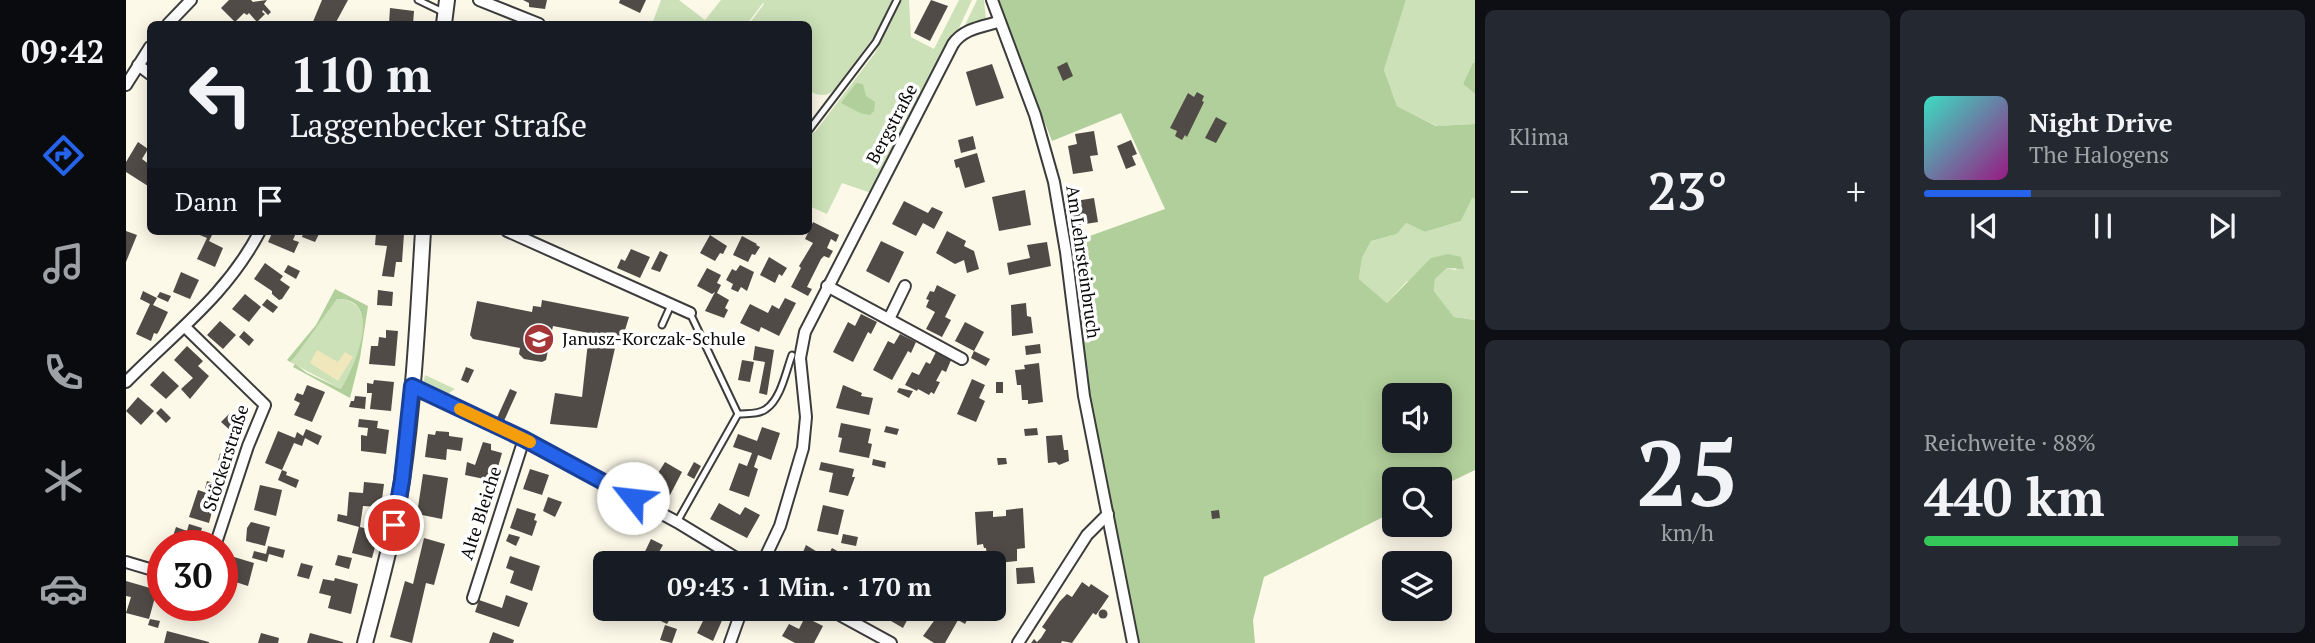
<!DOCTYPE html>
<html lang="de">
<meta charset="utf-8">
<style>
:root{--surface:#171b24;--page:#242831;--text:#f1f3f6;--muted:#9ea1a6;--line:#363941;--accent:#2563eb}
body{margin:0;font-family:"PT Serif",serif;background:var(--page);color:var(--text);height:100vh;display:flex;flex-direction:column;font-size:26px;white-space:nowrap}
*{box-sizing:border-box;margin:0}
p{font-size:23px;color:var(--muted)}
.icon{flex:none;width:38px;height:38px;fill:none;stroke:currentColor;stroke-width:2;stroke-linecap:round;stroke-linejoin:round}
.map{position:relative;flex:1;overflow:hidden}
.drawer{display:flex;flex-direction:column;gap:10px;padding:10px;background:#0d0f14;width:840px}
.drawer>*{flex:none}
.banner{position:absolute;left:21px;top:21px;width:665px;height:214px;border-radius:10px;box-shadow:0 4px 18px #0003;background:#171b24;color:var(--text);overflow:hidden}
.fabs{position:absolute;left:1256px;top:383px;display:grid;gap:14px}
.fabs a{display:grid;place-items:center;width:70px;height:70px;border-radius:10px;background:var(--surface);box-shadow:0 4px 18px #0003;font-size:35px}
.speed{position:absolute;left:21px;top:530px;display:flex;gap:14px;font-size:35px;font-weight:700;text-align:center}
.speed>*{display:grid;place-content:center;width:91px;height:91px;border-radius:50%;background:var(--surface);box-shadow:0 4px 18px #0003;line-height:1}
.speed .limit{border:10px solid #d22;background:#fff;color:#111}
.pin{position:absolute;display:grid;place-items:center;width:60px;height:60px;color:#fff;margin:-30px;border:4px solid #fff;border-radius:50%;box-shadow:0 2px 7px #0007}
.me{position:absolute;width:77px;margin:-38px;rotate:299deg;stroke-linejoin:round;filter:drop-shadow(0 0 5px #0008)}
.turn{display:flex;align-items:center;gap:24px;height:147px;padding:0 28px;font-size:32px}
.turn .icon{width:91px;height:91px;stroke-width:2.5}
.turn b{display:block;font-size:49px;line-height:60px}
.then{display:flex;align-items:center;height:66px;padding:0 28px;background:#0003;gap:14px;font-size:26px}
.big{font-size:52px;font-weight:700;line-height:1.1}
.drawer .card{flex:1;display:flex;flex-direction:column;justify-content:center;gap:10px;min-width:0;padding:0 24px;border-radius:10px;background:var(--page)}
.drawer .dial{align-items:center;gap:0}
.dial b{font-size:91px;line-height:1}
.song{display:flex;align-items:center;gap:21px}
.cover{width:84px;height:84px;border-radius:10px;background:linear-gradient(135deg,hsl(170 70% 55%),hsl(310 70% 35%))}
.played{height:7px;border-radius:4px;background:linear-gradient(90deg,var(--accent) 30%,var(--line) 30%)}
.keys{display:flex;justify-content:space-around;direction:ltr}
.heat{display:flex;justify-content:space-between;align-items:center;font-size:38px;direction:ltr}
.charge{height:10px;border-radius:5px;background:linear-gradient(90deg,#34c759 88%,var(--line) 0)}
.drawer .tiles{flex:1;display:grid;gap:10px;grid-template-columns:repeat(2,1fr)}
.trip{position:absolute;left:467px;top:551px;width:413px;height:70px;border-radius:10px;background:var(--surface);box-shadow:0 4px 18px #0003;font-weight:700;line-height:70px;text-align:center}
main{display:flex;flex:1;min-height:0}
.menu{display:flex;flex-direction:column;width:126px;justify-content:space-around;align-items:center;background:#090b0e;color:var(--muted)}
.menu .icon{width:49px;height:49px}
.menu .selected{color:var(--accent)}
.menu b{font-size:32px;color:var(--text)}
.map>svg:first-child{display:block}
.green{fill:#cce1b8}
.forest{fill:#b0cf9a;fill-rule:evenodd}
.sand{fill:#f1e7bc}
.building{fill:#504b47}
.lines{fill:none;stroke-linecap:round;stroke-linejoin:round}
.service-casing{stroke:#3c3c3c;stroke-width:9}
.minor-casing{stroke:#3c3c3c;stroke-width:14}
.tertiary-casing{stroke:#3c3c3c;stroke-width:18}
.service{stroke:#fff;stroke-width:5}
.minor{stroke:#fff;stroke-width:10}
.tertiary{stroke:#fff;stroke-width:14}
.route-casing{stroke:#184099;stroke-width:18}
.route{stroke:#2563eb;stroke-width:12}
.slow{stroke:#f59e0b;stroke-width:12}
.labels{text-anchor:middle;stroke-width:7;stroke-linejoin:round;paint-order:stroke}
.street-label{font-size:18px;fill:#090909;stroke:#fff}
.poi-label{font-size:18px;fill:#090909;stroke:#fff;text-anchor:start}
</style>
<main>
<nav class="menu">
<b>09:42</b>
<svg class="icon selected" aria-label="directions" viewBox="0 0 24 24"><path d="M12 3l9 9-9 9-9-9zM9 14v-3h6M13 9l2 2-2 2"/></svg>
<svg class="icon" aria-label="music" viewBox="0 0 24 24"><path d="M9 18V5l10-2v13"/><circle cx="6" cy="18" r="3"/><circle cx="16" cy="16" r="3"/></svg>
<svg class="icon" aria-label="phone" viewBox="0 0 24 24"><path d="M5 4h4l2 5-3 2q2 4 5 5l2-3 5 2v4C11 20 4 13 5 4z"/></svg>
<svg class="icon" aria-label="climate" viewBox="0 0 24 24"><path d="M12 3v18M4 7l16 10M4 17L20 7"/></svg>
<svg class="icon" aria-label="car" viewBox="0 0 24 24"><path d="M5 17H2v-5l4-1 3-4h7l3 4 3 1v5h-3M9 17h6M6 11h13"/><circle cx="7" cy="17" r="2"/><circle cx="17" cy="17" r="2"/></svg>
</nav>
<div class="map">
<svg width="1349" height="643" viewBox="0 0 1349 643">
<rect width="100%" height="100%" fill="#fcf9e9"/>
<g class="green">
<path d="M535 0H553L579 20 595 0H766L752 31 709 89C701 97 694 96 685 92L683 94 682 24H623L638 4 637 3 621 24H526Z"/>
<polygon points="776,0 783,0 785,37 808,49 833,0 846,0 833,28 815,52 745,193 716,183 701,214 683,206 682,136 689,132 749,53"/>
<polygon points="851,0 858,0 860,19 839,25"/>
<polygon points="1280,0 1349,0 1349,63 1337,84 1349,94 1349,124 1311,126 1271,106 1258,70"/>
<polygon points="1346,197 1349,199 1349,320 1328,317 1308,291 1309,279 1321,268 1330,270 1335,257 1280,282 1261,303 1233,279 1236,258 1245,241 1271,234 1280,223 1299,232 1335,221"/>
<path d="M211 299C259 300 228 367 215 389L164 362Z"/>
<polygon points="299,375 329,389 319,396 297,384"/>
</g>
<g class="forest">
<path d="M873 0H1280L1258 70 1271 106 1310 126 1349 124V199L1346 198 1335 221 1299 232 1280 223 1271 234 1245 241 1236 258 1233 279 1261 303 1305 258 1322 254 1335 257 1338 269 1321 268 1309 279 1308 291 1328 317 1349 320V470L1314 487V480H1269V511L1138 577 1127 620 1129 643H1012L963 394 947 242 1039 209 995 113 926 141 877 16ZM1269 396H1314V441H1269Z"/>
<polygon points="1347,63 1349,63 1349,94 1337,84"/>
<polygon points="730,83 737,84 740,96 749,102 748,111 744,115 734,113 715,103"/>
<path d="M209 289 242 306 234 358 224 398 167 367 169 364 181 373 215 389C228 368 259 298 211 299L168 358 164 362 161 360 190 325Z"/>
</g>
<polygon class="sand" points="191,350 212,362 219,352 227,357 212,381 184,363"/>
<g class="building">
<polygon points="103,0 125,0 127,2 141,0 138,4 145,12 142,15 137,10 136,12 139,14 131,22 123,13 121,15 118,13 109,22 95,8"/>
<polygon points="196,0 222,0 209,24 186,24"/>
<polygon points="397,0 421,0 419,9 403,7 403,3"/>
<polygon points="494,0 520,0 514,13 493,3"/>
<polygon points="805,0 822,6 804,41 788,33"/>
<polygon points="264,8 288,11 287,24 263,24"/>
<polygon points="941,62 947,76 937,81 931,67"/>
<polygon points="866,64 878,98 850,106 840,72"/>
<polygon points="1071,92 1078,96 1076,101 1078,102 1061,137 1059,135 1056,140 1049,136 1051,131 1044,128 1062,93 1068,97"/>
<polygon points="1090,117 1101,123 1090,143 1079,138"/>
<polygon points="968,131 972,155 964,156 967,171 947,174 942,146 951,144 949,134"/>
<polygon points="847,136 850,149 835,153 832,140"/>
<polygon points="1005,140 1011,154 1006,156 1010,165 1000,169 991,146"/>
<polygon points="12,142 22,149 16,159 24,165 24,183 22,186 0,172 0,162"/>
<polygon points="851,153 859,182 839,188 833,167 830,168 828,160"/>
<polygon points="899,190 905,225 873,231 866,197"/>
<polygon points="968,198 972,222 947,226 943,202"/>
<polygon points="778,201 802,213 806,207 817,212 808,229 797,223 790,236 766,224"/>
<polygon points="687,222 713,235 710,242 705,239 701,248 707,251 703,258 698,256 695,259 681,287 686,289 682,296 665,287 675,268 673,266 687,243 679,239"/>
<polygon points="0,231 11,235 0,262"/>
<polygon points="70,231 88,231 83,241 97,248 89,267 71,259 81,238 69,233"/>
<polygon points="147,231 170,233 167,240 173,242 168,253 142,242"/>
<polygon points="178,231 193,234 189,242 176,237"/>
<polygon points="821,231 840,241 838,246 848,251 853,269 841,273 838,260 829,264 810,253"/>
<polygon points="250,233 278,234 276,262 270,262 268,277 256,276 261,246 249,245"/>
<polygon points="584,235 601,246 597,254 594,253 589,261 574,253"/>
<polygon points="616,236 631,244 630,245 634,247 629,255 626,254 622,262 607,255"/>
<polygon points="755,241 778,252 763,283 740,271"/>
<polygon points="921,242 925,266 883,275 881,263 904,258 901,245"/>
<polygon points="505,249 524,257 514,278 491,268 495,259 499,261"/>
<polygon points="534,251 542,255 534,272 525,269"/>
<polygon points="643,257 661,268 656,276 653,274 649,283 634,275"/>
<polygon points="139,263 157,276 154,280 164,287 156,299 153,300 146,294 146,291 128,279"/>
<polygon points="162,265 174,271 170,279 158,272"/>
<polygon points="614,265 628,272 621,291 615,287 612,292 605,289 607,284 600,280 606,269 610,271"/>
<polygon points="581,268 595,275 591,283 595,285 591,293 603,300 599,308 602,310 598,318 579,311 589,292 586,294 571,286"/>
<polygon points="55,272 73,280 64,299 47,292"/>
<polygon points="811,285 830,295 819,317 825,320 816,337 800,329 809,312 800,307 803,300 800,299 804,291 808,292"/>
<polygon points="252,290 267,292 266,306 251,305"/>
<polygon points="17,291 31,298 27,305 42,312 33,331 31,334 28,333 25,341 10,334 24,304 14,299"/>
<polygon points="34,292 45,296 42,302 31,297"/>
<polygon points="119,294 135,307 123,322 106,309"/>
<polygon points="659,298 670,303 653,336 635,327 633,332 614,323 624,304 642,313 646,305 653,309"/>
<polygon points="141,299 152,307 147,313 136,305"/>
<polygon points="416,300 503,317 496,340 491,339 471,428 424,424 429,393 456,397 463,333 427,326 420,360 416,362 398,359 393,354 394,348 347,339 344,335 351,301 406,312 407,306 415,307"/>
<polygon points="900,303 901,316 905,317 907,333 886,336 885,305"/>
<polygon points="735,314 751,322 745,334 742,332 727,362 707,352 722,322 729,326"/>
<polygon points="94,321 110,335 97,349 81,335"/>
<polygon points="839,322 858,332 848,351 829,341"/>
<polygon points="260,330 272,331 269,366 243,364 245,346 252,346 253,337 260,338"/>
<polygon points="118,331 128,340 123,346 113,337"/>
<polygon points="774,334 790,342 785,353 782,351 766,380 747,370 762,341 768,344"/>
<polygon points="914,344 915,353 900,355 899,346"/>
<polygon points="61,346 77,361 72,366 83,376 64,399 55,389 67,378 48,360"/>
<polygon points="629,346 648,350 641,395 633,393 639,362 627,360"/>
<polygon points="848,351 864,359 860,366 845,358"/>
<polygon points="810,352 825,360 820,372 816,370 810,381 814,382 808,394 805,392 803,395 792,389 791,391 779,385 786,372 793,375 800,362 804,364"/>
<polygon points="616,360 628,362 624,382 612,380"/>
<polygon points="913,363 917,402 902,404 902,400 896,400 895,385 891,385 889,370 899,369 898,365"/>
<polygon points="340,367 348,370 342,383 335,380"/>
<polygon points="37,371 53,386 40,399 24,385"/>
<polygon points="846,379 859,385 853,398 859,401 850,422 831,414"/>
<polygon points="248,380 268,382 265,411 244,409 246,393 241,393 241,383 247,384"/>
<rect x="870" y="382" width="7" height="11"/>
<polygon points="181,385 199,392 186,422 168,415 174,403 168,400 171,393 177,395"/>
<polygon points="717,385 736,393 735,396 747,398 743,415 710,408"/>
<polygon points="773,388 787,391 783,398 771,392"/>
<polygon points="384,389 391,392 378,421 371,418"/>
<polygon points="229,396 240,397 239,409 223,407 225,401 228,401"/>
<polygon points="12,397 28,411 15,425 0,411"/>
<polygon points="35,408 45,418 40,423 30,413"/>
<polygon points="104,413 114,424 106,432 95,422"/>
<polygon points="233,419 252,421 251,428 263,430 260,454 235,451 235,435 241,436 242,428 232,427"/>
<polygon points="715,423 745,429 742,443 746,444 743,458 713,452 716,438 712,437"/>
<polygon points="760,426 773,429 771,435 758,432"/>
<polygon points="636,427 654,433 645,460 632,455 628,467 632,469 623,497 603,490 613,463 621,466 626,453 607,447 612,434 631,441"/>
<polygon points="911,428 912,435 899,436 898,429"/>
<polygon points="180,429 196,436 192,445 179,438 176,446 168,443 156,470 161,472 160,475 173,480 170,488 152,480 156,470 139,463 152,431 169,438 171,432 177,436"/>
<polygon points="310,431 323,432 323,436 337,438 335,451 321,449 320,460 299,457 302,434 309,435"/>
<polygon points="936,435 938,450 942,450 943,461 933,465 930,462 922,463 920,436"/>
<polygon points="357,442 365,444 365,450 376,453 368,481 339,475 341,462 349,465"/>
<polygon points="94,453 105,457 101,469 91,465"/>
<polygon points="871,458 880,458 881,464 872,465"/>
<polygon points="747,459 760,462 759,468 746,465"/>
<polygon points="539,462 556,472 543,497 524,486"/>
<polygon points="568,462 575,466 568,479 561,475"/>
<polygon points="695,462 728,469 726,477 729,477 722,496 703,492 707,473 693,470"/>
<polygon points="404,469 423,475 416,495 397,489"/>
<polygon points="297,474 322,478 316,519 291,514"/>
<polygon points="81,481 94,485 91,493 79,489"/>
<polygon points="238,482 258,484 255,507 237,506 234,527 253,532 246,558 226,553 233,527 211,521 212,514 221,516 223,492 237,493"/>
<polygon points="134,485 156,490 150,516 128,510"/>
<polygon points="72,490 90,496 83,523 63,517"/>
<polygon points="422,497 436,502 429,517 417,511"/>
<polygon points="593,503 614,515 619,507 634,515 621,538 584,519"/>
<polygon points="697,505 718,510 712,535 691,531"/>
<polygon points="391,508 410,514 408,520 411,521 406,536 384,528"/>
<polygon points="897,508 899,548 891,549 891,561 862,564 860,548 858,548 857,544 851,545 849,512 867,511 867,517 880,516 880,510"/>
<polygon points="1093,510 1094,518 1086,519 1085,511"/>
<polygon points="125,522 144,527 139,546 120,541 121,528"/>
<polygon points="63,524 76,528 70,546 48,546 49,540 46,539 50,527 61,531"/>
<polygon points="383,534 394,537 390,546 380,541"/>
<polygon points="717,534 732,537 730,546 715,543"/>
<polygon points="298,538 319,544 308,585 300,583 286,643 264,637 279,581 287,584"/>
<polygon points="525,539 537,545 533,552 541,556 537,564 513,564"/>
<polygon points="680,545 698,556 694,564 672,564"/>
<polygon points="142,546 159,550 157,558 143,554 141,562 126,558 128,551 140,554"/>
<polygon points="706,548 713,552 707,564 700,559"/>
<polygon points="212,555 226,558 223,569 209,565"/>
<polygon points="384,556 414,566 406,591 384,583 388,571 380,568"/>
<polygon points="108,557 128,563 122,586 97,578 100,565 105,566"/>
<polygon points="175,563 187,566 183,579 171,576"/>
<polygon points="907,567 909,583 891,584 890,568"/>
<polygon points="209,578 232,584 225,614 202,608 205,596 193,593 197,579 208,581"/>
<polygon points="0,581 31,590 23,619 0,613 5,597 0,596"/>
<polygon points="956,582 963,587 965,584 983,596 970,615 967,613 946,643 936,641 935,643 905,643 908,639 911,642 915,638 920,630 916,627 934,601 941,594 946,597"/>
<polygon points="380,595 402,603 393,627 349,612 353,600 376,608"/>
<polygon points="518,609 543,609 548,612 541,624 516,612"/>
<polygon points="573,609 601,609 587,641 571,633 581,613"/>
<polygon points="756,609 787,609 777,628 753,614"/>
<polygon points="813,609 820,609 834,617 838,609 846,611 839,624 832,620 819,643 808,643 797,636 813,614 810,613"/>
<circle cx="977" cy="614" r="4.5"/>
<polygon points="679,617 697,626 688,643 669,643 656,636 663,624 673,629"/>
<polygon points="24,619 34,621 32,628 22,625"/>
<polygon points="539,625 551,629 546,643 534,640"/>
<polygon points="41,631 83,642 83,643 38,643"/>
<polygon points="367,632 388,640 387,643 363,643"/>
<polygon points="135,633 153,638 152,643 132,643"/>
<polygon points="184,633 217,642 217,643 181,643"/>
</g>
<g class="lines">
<g class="service-casing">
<g id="service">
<polyline points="292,0 319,13"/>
<polyline points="683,130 750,42 771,0"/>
<polyline points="536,325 545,305"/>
<path d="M612 414C621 413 632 415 640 409 655 399 660 371 666 355"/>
<polyline points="551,522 612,414 564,313"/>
</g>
</g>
<g class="minor-casing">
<g id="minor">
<polyline points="353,0 413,24"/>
<polyline points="866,0 909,115 928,182 940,252 958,396 1007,643"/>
<polyline points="42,24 65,0"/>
<polyline points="12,65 24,74"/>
<polyline points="0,85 24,47"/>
<polyline points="381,231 564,313"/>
<polyline points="701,286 836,359"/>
<polyline points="763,319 779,286"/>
<polyline points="59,327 139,405 122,446 89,546"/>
<path d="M0 382C50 331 100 296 134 231"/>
<polyline points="286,386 398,439 551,522 620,564"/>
<polyline points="0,562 37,573"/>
<path d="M636 564 654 526 677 448 680 417 674 358 679 332 827 44C837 29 855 27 872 22"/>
<polyline points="347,598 398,439"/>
<polyline points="703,609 765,643"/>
<polyline points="604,643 616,609"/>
<polyline points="892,643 961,535 982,514"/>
</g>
</g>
<g class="tertiary-casing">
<g id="tertiary">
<polyline points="318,24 321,0"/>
<path d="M239 643C253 589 268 536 276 481 288 399 292 314 297 231"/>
</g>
</g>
<use href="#service" class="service"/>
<use href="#minor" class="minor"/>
<use href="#tertiary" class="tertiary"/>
</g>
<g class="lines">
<g class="route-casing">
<polyline id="route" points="268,525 276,480 286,386 398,439 507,498"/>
</g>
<use href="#route" class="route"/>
<polyline class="slow" points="334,409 404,442"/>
</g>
<defs>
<g id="school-disc" transform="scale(1.575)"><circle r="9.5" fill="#a53637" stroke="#fff"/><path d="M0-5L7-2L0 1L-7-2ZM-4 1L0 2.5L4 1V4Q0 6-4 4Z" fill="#fff"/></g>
</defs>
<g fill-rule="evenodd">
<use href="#school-disc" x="413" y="339"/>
</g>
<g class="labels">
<g class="street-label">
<text transform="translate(766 124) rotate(-62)" y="6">Bergstraße</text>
<text transform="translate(957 262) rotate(82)" y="6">Am Lehrsteinbruch</text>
<text transform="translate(100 458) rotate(-72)" y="6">Stöckerstraße</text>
<text transform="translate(355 513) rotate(-72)" y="6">Alte Bleiche</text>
</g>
<g class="poi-label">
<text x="436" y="345">Janusz-Korczak-Schule</text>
</g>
</g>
</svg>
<div class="fabs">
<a><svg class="icon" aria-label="sound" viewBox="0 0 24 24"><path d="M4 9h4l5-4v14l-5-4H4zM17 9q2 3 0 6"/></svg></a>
<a><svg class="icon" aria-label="search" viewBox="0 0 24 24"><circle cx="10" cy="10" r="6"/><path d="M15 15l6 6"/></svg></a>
<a><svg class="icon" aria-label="layers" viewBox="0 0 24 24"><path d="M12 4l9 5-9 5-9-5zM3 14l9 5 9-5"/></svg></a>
</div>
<div class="speed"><div class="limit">30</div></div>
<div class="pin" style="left:268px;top:525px;background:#d93025"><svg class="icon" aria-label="arrive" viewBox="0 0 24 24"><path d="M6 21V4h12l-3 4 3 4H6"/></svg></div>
<svg class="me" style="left:507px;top:498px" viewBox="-20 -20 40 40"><circle r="19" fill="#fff"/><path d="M0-13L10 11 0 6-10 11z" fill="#2563eb"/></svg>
<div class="trip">09:43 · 1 Min. · 170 m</div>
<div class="banner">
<div class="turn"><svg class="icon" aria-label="left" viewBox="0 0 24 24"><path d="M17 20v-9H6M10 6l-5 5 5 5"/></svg><div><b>110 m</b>Laggenbecker Straße</div></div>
<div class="then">Dann<svg class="icon" aria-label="arrive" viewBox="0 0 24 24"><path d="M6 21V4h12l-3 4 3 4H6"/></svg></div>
</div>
</div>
<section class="drawer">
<div class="tiles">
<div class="card"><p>Klima</p>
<div class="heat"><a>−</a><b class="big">23°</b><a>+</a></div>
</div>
<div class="card">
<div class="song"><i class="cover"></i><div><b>Night Drive</b><p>The Halogens</p></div></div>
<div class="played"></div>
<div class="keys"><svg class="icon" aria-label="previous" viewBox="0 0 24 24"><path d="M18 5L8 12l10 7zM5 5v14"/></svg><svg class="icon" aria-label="pause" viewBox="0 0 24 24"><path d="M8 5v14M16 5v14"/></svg><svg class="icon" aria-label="next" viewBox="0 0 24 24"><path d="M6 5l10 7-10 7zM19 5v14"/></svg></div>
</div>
<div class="card dial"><b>25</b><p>km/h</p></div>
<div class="card"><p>Reichweite · 88%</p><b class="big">440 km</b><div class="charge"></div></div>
</div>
</section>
</main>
